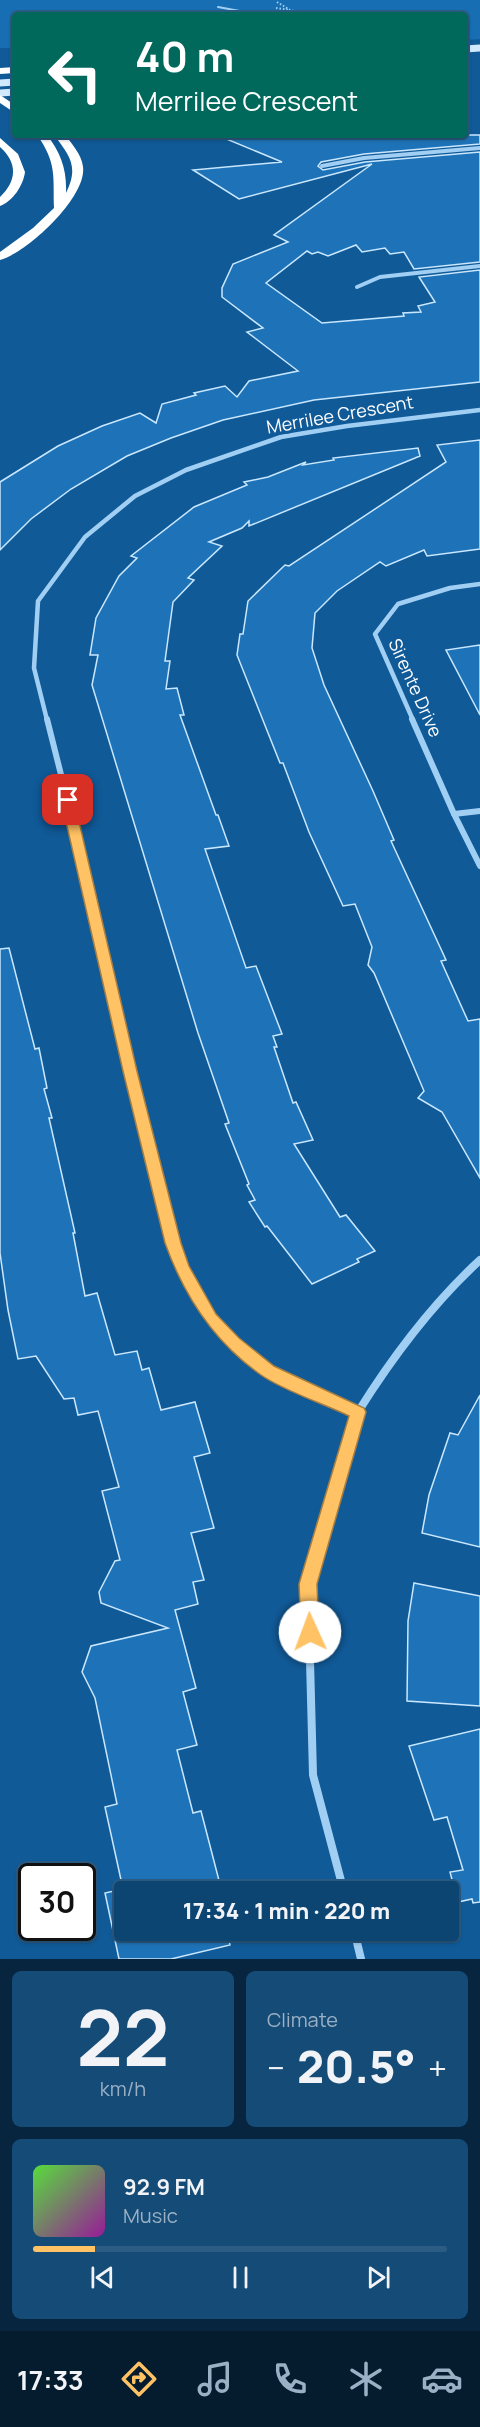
<!DOCTYPE html>
<meta charset="utf-8">
<style>
:root{--surface:#0c4472;--page:#154b77;--text:#f1f3f6;--muted:#9ab0c4;--line:#2c5c84;--accent:#ffc264}
body{margin:0;font-family:Manrope,sans-serif;background:var(--page);color:var(--text);height:100vh;display:flex;flex-direction:column;font-size:22px;white-space:nowrap}
*{box-sizing:border-box;margin:0}
p{font-size:20px;color:var(--muted)}
.icon{flex:none;width:33px;height:33px;fill:none;stroke:currentColor;stroke-width:2;stroke-linecap:round;stroke-linejoin:round}
.map{position:relative;height:1959px;overflow:hidden}
.panel{display:flex;flex-direction:column;gap:12px;padding:12px;background:#07253f;flex:1}
.panel>*{flex:none}
.guide{position:absolute;left:12px;top:12px;width:456px;height:126px;border-radius:6px;box-shadow:0 2px 4px #0004,0 0 0 2px var(--line);background:#00695c;color:#fff;overflow:hidden}
.speed{position:absolute;left:18px;top:1863px;display:flex;gap:12px;font-size:30px;font-weight:700;text-align:center}
.speed>*{display:grid;place-content:center;width:78px;height:78px;border-radius:50%;background:var(--surface);box-shadow:0 2px 4px #0004,0 0 0 2px var(--line);line-height:1}
.speed .limit{border:3px solid #111;border-radius:9px;background:#fff;color:#111}
.pin{position:absolute;display:grid;place-items:center;width:51px;height:51px;color:#fff;margin:-26px;border-radius:12px;box-shadow:0 3px 9px #0006}
.me{position:absolute;width:66px;margin:-33px;rotate:358deg;stroke-linejoin:round;filter:drop-shadow(0 0 4px #0008)}
.turn{display:flex;align-items:center;gap:21px;height:126px;padding:0 24px;font-size:27px}
.turn .icon{width:78px;height:78px;stroke-width:2.5}
.turn b{display:block;font-size:42px;line-height:51px}
.big{font-size:45px;font-weight:800;line-height:1.1}
.panel .tile{flex:1;display:flex;flex-direction:column;justify-content:center;gap:9px;min-width:0;padding:0 21px;border-radius:9px;background:var(--page)}
.panel .dial{align-items:center;gap:0}
.dial b{font-size:78px;line-height:1}
.song{display:flex;align-items:center;gap:18px}
.cover{width:72px;height:72px;border-radius:9px;background:linear-gradient(135deg,hsl(110 70% 55%),hsl(300 70% 35%))}
.played{height:6px;border-radius:3px;background:linear-gradient(90deg,var(--accent) 15%,var(--line) 15%)}
.keys{display:flex;justify-content:space-around;direction:ltr}
.heat{display:flex;justify-content:space-between;align-items:center;font-size:33px;direction:ltr}
.panel .tiles{flex:1;display:grid;gap:12px;grid-template-columns:1fr 1fr}
.tile:last-child{grid-column:span 2}
.trip{position:absolute;left:114px;top:1881px;width:345px;height:60px;border-radius:6px;background:var(--surface);box-shadow:0 2px 4px #0004,0 0 0 2px var(--line);font-weight:800;line-height:60px;text-align:center}
.dock{display:flex;height:96px;justify-content:space-around;align-items:center;background:#051b2e;color:var(--muted)}
.dock .icon{width:42px;height:42px}
.dock .current{color:var(--accent)}
.dock b{font-size:27px;color:var(--text)}
.map>svg:first-child{display:block}
.green{fill:#186eb3}
.building{fill:#1e73b8;stroke:#c9e7fe;stroke-width:1.5}
.lines{fill:none;stroke-linecap:round;stroke-linejoin:round}
.path{stroke:#a1cff4;stroke-width:2;stroke-dasharray:1.5 2;stroke-linecap:butt}
.service{stroke:#a1cff4;stroke-width:2}
.minor-far3{stroke:#a1cff4;stroke-width:4}
.minor-far2{stroke:#a1cff4;stroke-width:4.5}
.minor-far1{stroke:#a1cff4;stroke-width:6}
.minor{stroke:#a1cff4;stroke-width:8}
.secondary{stroke:#d1e9fd;stroke-width:7}
.motorway{fill:#fff;fill-rule:evenodd}
.route{fill:#ffc264;stroke:#a67e41;stroke-width:1.5}
.labels{text-anchor:middle;stroke-width:6;stroke-linejoin:round;paint-order:stroke}
.street-label{font-size:18px;fill:#fff;stroke:#105a98}
</style>
<div class="map">
<svg width="480" height="1959" viewBox="0 0 480 1959">
<rect width="100%" height="100%" fill="#105a98"/>
<polygon class="green" points="0,0 480,0 480,39 465,40 465,15 15,15 15,48 0,48"/>
<g class="building">
<polygon points="217,135 480,135 480,144 364,154 321,162 318,166 323,170 365,162 480,152 480,262 414,269 404,252 390,254 385,248 362,252 356,245 328,256 318,252 312,254 307,251 266,283 322,323 404,316 403,313 421,312 418,306 435,302 419,277 480,270 480,382 314,400 223,420 171,438 127,456 71,489 31,519 0,550 0,482 58,446 102,426 140,413 156,423 162,404 196,395 194,393 225,386 237,397 249,381 298,371 247,332 263,328 222,297 222,288 233,264 288,242 274,235 372,164 239,199 193,170 282,162"/>
<polygon points="480,440 480,549 427,556 424,550 386,566 380,562 337,591 315,613 312,648 324,685 373,791 394,840 391,841 446,960 441,961 468,1021 480,1019 480,1178 442,1112 418,1098 424,1091 374,973 368,965 372,947 355,904 343,906 309,832 283,763 280,763 237,655 240,634 243,634 248,601 285,565 289,566 446,462 437,445"/>
<polygon points="418,448 420,456 249,526 249,521 242,528 209,542 222,546 188,578 194,580 173,602 165,661 170,661 166,689 177,688 184,715 180,715 216,815 218,815 229,846 205,849 246,968 256,966 282,1034 273,1036 277,1047 274,1047 293,1103 296,1102 313,1140 294,1144 340,1217 346,1215 375,1251 357,1259 359,1262 312,1284 267,1226 265,1227 249,1202 255,1200 247,1185 249,1184 225,1124 229,1123 198,1033 92,685 98,655 90,655 96,618 119,576 137,558 131,556 194,507 247,485 244,482 268,477 306,462 303,465 334,460 333,458"/>
<polygon points="480,645 480,715 446,650"/>
<polygon points="9,948 35,1049 39,1048 47,1088 44,1089 52,1118 49,1118 75,1233 73,1233 85,1296 97,1293 115,1355 137,1351 142,1370 149,1368 161,1410 195,1402 210,1453 194,1457 214,1528 191,1533 204,1580 193,1582 198,1604 175,1610 196,1688 183,1692 197,1745 177,1750 193,1813 201,1811 222,1892 124,1892 124,1930 227,1930 230,1945 171,1959 119,1959 105,1893 123,1889 105,1807 117,1804 95,1698 82,1672 91,1646 168,1628 101,1603 99,1592 115,1561 120,1560 102,1491 119,1487 98,1411 78,1415 74,1398 64,1399 36,1356 18,1359 8,1310 0,1253 0,949"/>
<polygon points="480,1395 480,1547 422,1533 429,1495 450,1433 458,1435"/>
<polygon points="414,1583 480,1596 480,1706 407,1701 408,1621"/>
<polygon points="480,1729 480,1902 473,1903 472,1899 458,1902 450,1872 463,1870 447,1817 434,1820 409,1746"/>
</g>
<g class="lines">
<g class="path">
<polyline points="277,2 290,10 309,15"/>
<polyline points="276,8 290,10"/>
</g>
<g class="service">
<polyline points="218,7 261,15"/>
<polyline points="465,71 468,71"/>
</g>
<g class="minor-far3">
<polyline points="322,166 364,158 480,148"/>
<polyline points="357,287 380,277 480,266"/>
</g>
<g class="minor-far2">
<polyline points="47,720 34,668 38,601 85,537 135,496 186,470 281,437 347,426 480,410"/>
<polyline points="413,720 375,634 398,604 450,588 480,584"/>
</g>
<g class="minor-far1">
<polyline points="47,719 84,866 130,1071 178,1256"/>
<polyline points="412,719 454,814 480,866"/>
<polyline points="454,814 480,811"/>
</g>
<g class="minor">
<polyline points="177,1255 194,1292 211,1318 233,1342 268,1371 358,1412 308,1584 313,1775 344,1892"/>
<path d="M358 1412C393 1356 431 1305 480 1260"/>
<polyline points="354,1930 361,1959"/>
</g>
<g class="secondary">
<polyline points="465,49 480,48"/>
<polyline points="0,83 15,82"/>
<polyline points="0,93 15,92"/>
</g>
<g class="motorway">
<polygon points="15,67 15,73 0,74 0,68"/>
<polygon points="0,95 15,105 15,113 0,103"/>
<path d="M37 135H47C61 153 67 170 66 193 79 167 70 156 54 135H65C72 144 82 155 83 167 87 197 27 253 0 260V252L33 228 54 208C53 176 57 163 37 135Z"/>
<path d="M0 138 18 154 25 172C23 186 13 201 0 206V197C17 181 18 163 0 147Z"/>
</g>
</g>
<path class="route" d="M68 796 74 800 137 1071 181 1243 189 1266 216 1314 239 1338 274 1366 364 1408 366 1412 317 1584 319 1632 316 1638 310 1640 303 1638 301 1632 299 1584 349 1416C324 1404 282 1390 261 1375 214 1342 184 1296 165 1243L123 1071 61 800Z"/>
<g class="labels">
<g class="street-label">
<text transform="translate(340 415) rotate(-10)" y="6">Merrilee Crescent</text>
<text transform="translate(415 688) rotate(66)" y="6">Sirente Drive</text>
</g>
</g>
</svg>
<div class="speed"><div class="limit">30</div></div>
<div class="pin" style="left:68px;top:800px;background:#d93025"><svg class="icon" aria-label="arrive" viewBox="0 0 24 24"><path d="M6 21V4h12l-3 4 3 4H6"/></svg></div>
<svg class="me" style="left:310px;top:1632px" viewBox="-20 -20 40 40"><circle r="19" fill="#fff"/><path d="M0-13L10 11 0 6-10 11z" fill="#ffc264"/></svg>
<div class="trip">17:34 · 1 min · 220 m</div>
<div class="guide">
<div class="turn"><svg class="icon" aria-label="left" viewBox="0 0 24 24"><path d="M17 20v-9H6M10 6l-5 5 5 5"/></svg><div><b>40 m</b>Merrilee Crescent</div></div>
</div>
</div>
<section class="panel">
<div class="tiles">
<div class="tile dial"><b>22</b><p>km/h</p></div>
<div class="tile"><p>Climate</p>
<div class="heat"><a>−</a><b class="big">20.5°</b><a>+</a></div>
</div>
<div class="tile">
<div class="song"><i class="cover"></i><div><b>92.9 FM</b><p>Music</p></div></div>
<div class="played"></div>
<div class="keys"><svg class="icon" aria-label="previous" viewBox="0 0 24 24"><path d="M18 5L8 12l10 7zM5 5v14"/></svg><svg class="icon" aria-label="pause" viewBox="0 0 24 24"><path d="M8 5v14M16 5v14"/></svg><svg class="icon" aria-label="next" viewBox="0 0 24 24"><path d="M6 5l10 7-10 7zM19 5v14"/></svg></div>
</div>
</div>
</section>
<nav class="dock">
<b>17:33</b>
<svg class="icon current" aria-label="directions" viewBox="0 0 24 24"><path d="M12 3l9 9-9 9-9-9zM9 14v-3h6M13 9l2 2-2 2"/></svg>
<svg class="icon" aria-label="music" viewBox="0 0 24 24"><path d="M9 18V5l10-2v13"/><circle cx="6" cy="18" r="3"/><circle cx="16" cy="16" r="3"/></svg>
<svg class="icon" aria-label="phone" viewBox="0 0 24 24"><path d="M5 4h4l2 5-3 2q2 4 5 5l2-3 5 2v4C11 20 4 13 5 4z"/></svg>
<svg class="icon" aria-label="climate" viewBox="0 0 24 24"><path d="M12 3v18M4 7l16 10M4 17L20 7"/></svg>
<svg class="icon" aria-label="car" viewBox="0 0 24 24"><path d="M5 17H2v-5l4-1 3-4h7l3 4 3 1v5h-3M9 17h6M6 11h13"/><circle cx="7" cy="17" r="2"/><circle cx="17" cy="17" r="2"/></svg>
</nav>
